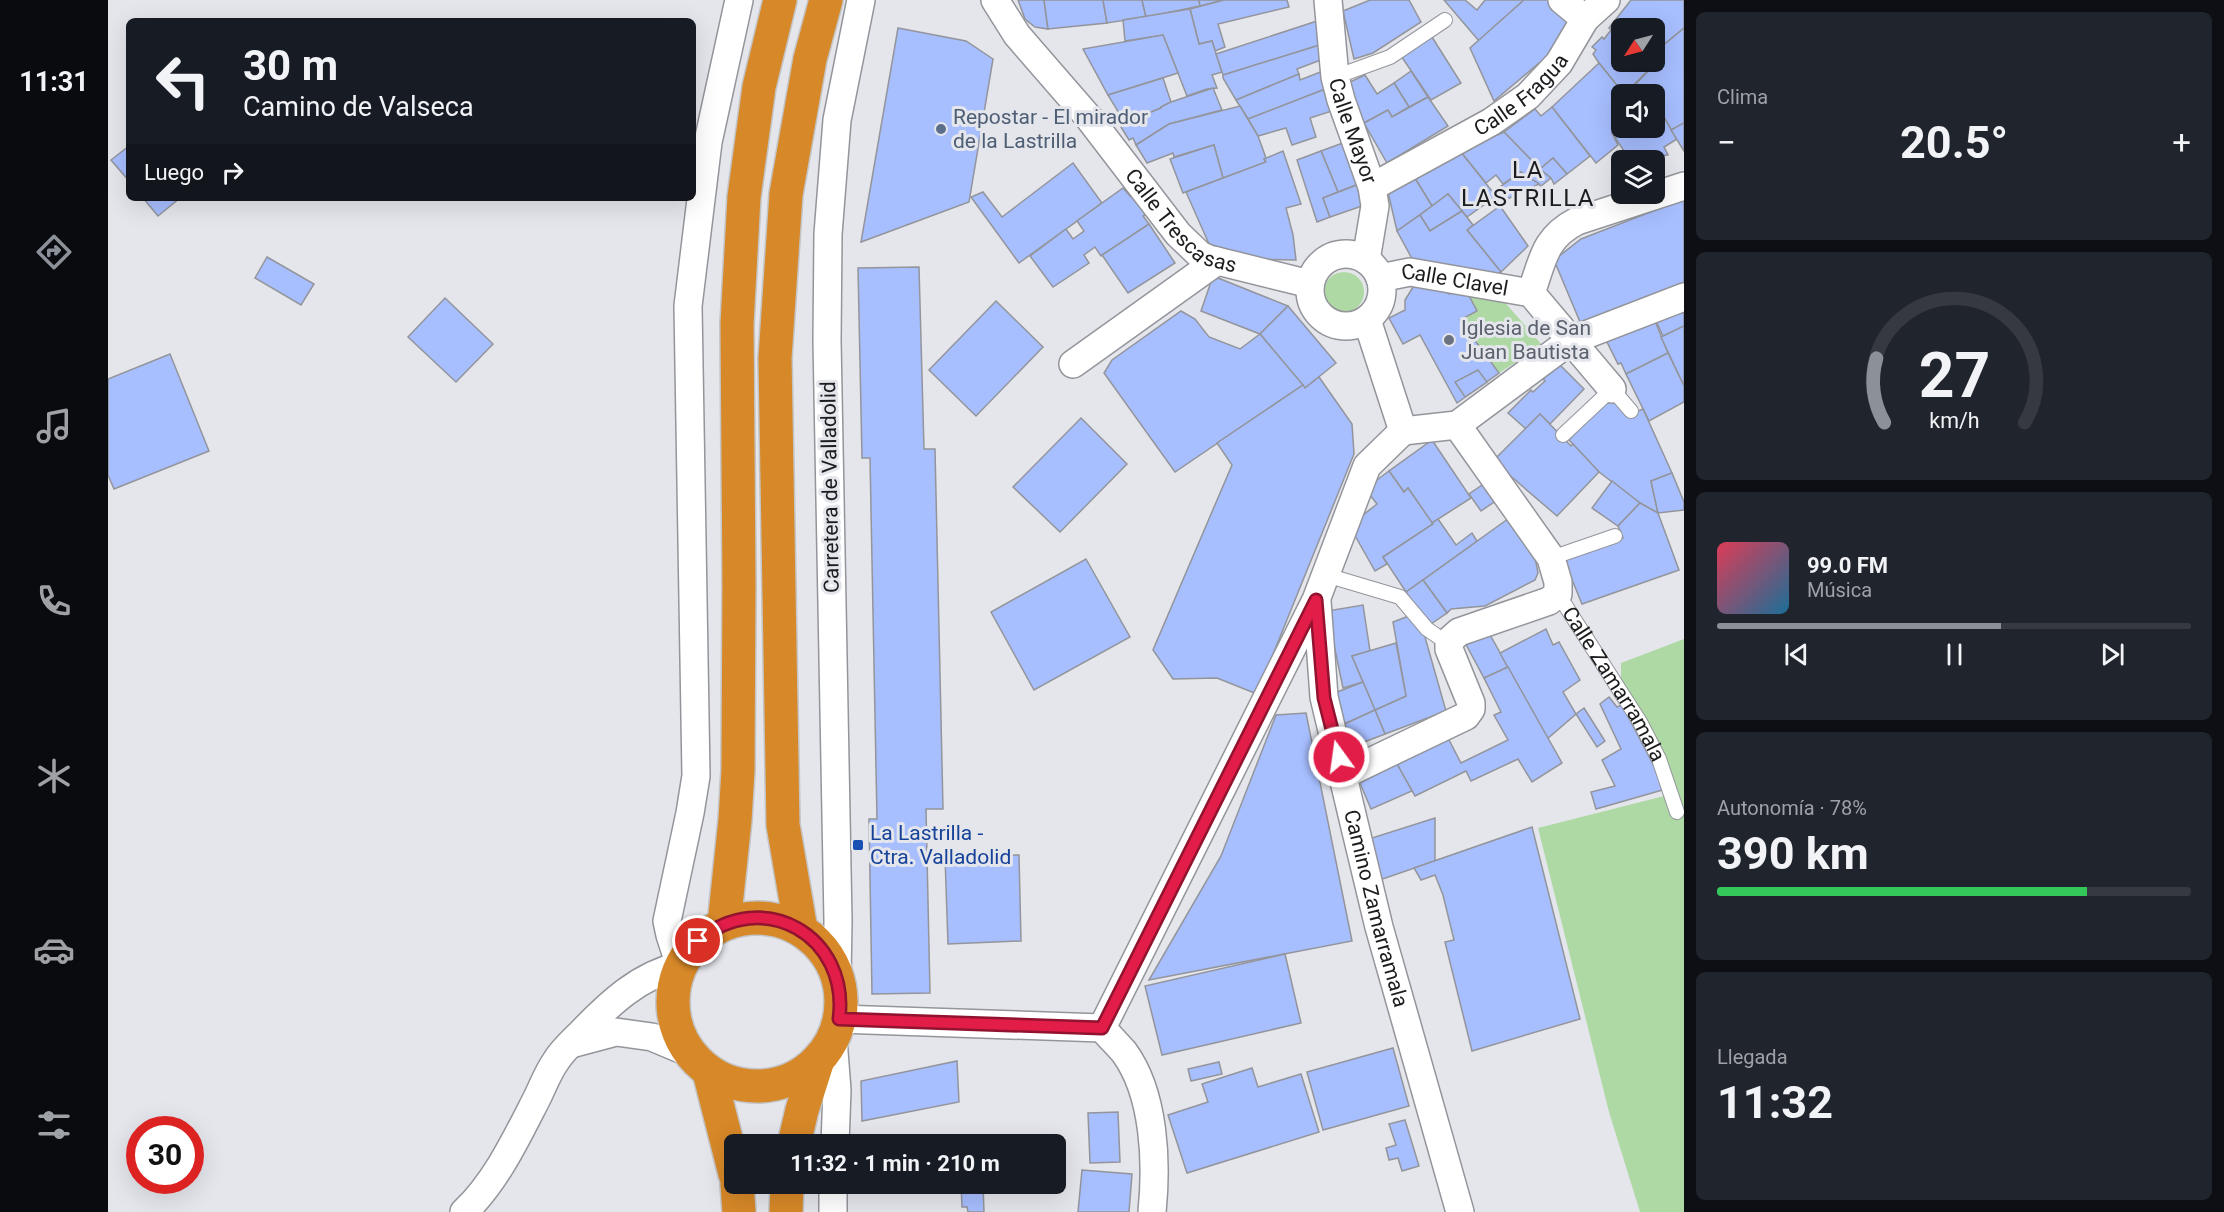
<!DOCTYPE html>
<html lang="es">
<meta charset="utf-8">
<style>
:root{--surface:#171b24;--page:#20242c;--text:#f1f3f6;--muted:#9ea1a6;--line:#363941;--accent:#8c9099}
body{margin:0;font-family:Roboto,sans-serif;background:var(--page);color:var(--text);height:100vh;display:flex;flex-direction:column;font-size:22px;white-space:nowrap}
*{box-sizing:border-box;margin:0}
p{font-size:20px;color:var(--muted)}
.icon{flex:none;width:33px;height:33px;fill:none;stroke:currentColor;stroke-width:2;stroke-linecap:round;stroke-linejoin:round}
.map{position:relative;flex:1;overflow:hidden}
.side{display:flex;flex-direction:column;gap:12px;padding:12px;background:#0d0f14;width:540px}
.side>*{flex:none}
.guide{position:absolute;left:18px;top:18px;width:570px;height:183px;border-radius:9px;box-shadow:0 6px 24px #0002;background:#171b24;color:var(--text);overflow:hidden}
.needle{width:39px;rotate:234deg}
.fabs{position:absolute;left:1503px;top:18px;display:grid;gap:12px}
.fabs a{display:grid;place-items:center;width:54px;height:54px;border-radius:9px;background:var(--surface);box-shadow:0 6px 24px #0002;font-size:30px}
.speed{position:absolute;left:18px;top:1116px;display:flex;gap:12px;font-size:30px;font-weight:700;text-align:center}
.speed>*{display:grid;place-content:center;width:78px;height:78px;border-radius:50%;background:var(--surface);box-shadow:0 6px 24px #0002;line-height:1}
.speed .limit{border:9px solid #d22;background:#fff;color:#111}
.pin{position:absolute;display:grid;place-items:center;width:51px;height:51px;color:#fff;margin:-26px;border:3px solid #fff;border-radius:50%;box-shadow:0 2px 6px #0007}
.me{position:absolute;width:66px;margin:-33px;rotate:346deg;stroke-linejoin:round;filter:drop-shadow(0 0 4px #0008)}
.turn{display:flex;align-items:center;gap:21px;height:126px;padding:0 18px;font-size:27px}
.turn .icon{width:78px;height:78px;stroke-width:2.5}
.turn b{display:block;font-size:42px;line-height:51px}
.then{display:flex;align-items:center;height:57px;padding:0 18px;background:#0003;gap:12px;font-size:22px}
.big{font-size:45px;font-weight:700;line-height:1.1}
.side .widget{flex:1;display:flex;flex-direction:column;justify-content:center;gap:9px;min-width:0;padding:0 21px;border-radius:9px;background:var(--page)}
.side .dial{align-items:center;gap:0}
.dial svg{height:156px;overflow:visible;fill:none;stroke:var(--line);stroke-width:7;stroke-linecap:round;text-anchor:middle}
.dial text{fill:var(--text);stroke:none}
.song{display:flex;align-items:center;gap:18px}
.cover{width:72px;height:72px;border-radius:9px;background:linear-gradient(135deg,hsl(350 70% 55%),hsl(200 70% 35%))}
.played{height:6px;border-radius:3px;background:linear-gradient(90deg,var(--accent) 60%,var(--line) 60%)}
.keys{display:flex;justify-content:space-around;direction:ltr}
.heat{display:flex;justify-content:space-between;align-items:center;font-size:33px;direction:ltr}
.charge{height:9px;border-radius:4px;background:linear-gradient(90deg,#34c759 78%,var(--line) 0)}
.trip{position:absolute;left:616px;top:1134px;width:342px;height:60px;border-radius:9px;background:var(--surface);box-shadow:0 6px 24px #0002;font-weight:700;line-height:60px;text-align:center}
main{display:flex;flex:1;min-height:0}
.menu{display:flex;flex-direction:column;width:108px;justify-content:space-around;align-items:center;background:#090b0e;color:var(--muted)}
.menu .icon{width:42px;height:42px}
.menu .active{color:var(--accent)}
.menu b{font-size:27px;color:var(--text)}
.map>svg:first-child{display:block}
.green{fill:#afd9a4}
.building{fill:#a7beff;stroke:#93959b;stroke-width:1.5}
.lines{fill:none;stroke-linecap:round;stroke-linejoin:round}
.lane-casing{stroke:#93959b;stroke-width:16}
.street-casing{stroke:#93959b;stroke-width:30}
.highway-casing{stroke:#c4c4c4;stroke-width:36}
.lane{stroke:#fff;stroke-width:14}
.street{stroke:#fff;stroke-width:27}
.highway{stroke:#d78828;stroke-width:33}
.route-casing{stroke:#92132f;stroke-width:15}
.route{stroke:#e11d48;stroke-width:10}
.service-dot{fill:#5c6f8a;stroke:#e4e6ec;stroke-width:2}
.worship-dot{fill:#6b7280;stroke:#e4e6ec;stroke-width:2}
.transit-dot{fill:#1a4fb4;stroke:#e4e6ec;stroke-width:2}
.labels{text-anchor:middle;stroke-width:6;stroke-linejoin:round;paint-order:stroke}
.street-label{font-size:21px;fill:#1b1c1e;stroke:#e4e6ec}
.service-label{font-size:21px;fill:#4e5e75;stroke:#e4e6ec;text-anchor:start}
.worship-label{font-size:21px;fill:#5b616d;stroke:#e4e6ec;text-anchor:start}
.transit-label{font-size:21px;fill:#164399;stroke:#e4e6ec;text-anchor:start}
.quarter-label{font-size:24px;letter-spacing:1.5px;fill:#1b1c1e;stroke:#e4e6ec}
</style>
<main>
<nav class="menu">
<b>11:31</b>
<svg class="icon active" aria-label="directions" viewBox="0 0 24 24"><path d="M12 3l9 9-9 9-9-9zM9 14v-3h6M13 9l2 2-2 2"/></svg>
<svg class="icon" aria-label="music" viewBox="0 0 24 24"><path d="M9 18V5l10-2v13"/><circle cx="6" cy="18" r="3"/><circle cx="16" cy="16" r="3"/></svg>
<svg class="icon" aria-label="phone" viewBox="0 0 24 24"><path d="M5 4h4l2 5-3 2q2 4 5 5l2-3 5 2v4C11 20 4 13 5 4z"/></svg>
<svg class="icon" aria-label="climate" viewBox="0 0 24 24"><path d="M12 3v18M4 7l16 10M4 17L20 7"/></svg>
<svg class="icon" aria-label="car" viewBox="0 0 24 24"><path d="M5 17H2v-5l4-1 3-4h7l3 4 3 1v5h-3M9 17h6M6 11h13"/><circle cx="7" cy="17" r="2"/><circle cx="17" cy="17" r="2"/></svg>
<svg class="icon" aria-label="filters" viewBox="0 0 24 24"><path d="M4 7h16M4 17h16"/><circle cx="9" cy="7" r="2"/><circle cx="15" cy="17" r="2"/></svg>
</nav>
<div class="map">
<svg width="1576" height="1212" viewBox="0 0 1576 1212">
<rect width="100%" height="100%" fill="#e4e6ec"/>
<g class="green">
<circle cx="1236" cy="292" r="20"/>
<polygon points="1356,286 1387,291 1434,345 1391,373 1352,320 1369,311"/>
<polygon points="1576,639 1576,1212 1532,1212 1501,1112 1430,828 1564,794 1513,687 1513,663"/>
</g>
<g class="building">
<polygon points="910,0 936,0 940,29 927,27 917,19"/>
<polygon points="936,0 995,0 999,23 940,29"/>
<polygon points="995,0 1034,0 1038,17 999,23"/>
<polygon points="1034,0 1091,0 1092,6 1038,17"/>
<polygon points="1091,0 1116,0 1092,6"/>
<polygon points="1116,0 1179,0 1181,7 1110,24 1117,47 1107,51 1104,41 1091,44 1082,9"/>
<polygon points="1262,0 1301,0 1313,22 1265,53 1246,59 1235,11"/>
<polygon points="1336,0 1357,0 1369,10 1377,0 1416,0 1371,41"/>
<polygon points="1416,0 1444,0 1466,18 1433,66 1431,63 1386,101 1362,48"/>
<polygon points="1523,0 1576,0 1576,28 1546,53 1546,28 1514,28 1514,62 1545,62 1548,63 1516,94 1491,63 1485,54 1488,50 1484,47 1494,37 1496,39 1503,30 1501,28"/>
<polygon points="1082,9 1091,44 1104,41 1114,72 1104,75 1109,88 1099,89 1079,96 1055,35 1017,41 1015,20"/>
<polygon points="1209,21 1215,44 1115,75 1108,54"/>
<polygon points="790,28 858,41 885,59 861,202 753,242"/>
<polygon points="1576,28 1576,123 1563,130 1554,114 1548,119 1546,117 1546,94 1526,94 1522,90 1548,63 1545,62 1546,53"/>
<polygon points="1055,35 1070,73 1000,95 975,49"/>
<polygon points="1324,37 1353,83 1323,100 1293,56"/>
<polygon points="1215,44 1218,58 1189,69 1191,74 1128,100 1115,78 1115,75"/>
<polygon points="1491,63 1516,94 1514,94 1514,125 1504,133 1510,145 1488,163 1444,107"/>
<polygon points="1220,69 1225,86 1140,119 1128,100 1191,74 1192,80"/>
<polygon points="1303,71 1320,97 1301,107 1286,83"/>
<polygon points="1257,75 1269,94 1286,83 1301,107 1284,117 1280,110 1256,123 1247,105 1240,83"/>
<polygon points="1055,78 1063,102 1053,107 1053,108 1017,123 1000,95"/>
<polygon points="1225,86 1230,109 1202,118 1208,137 1184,145 1178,128 1150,136 1140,119"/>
<polygon points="1105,88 1114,110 1061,124 1028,145 1025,138 1021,140 1013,127 1017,123 1053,108 1053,107 1063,102"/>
<polygon points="1320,97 1340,126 1279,163 1256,123 1280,110 1284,117"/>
<polygon points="1132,106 1150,136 1158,158 1156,159 1158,162 1115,178 1106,145 1066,157 1065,153 1039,163 1028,145 1061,124"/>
<polygon points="1444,107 1482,156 1459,174 1445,158 1432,169 1396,132 1427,109 1433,116"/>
<polygon points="1554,114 1569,139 1556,147 1560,155 1522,160 1504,133 1514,125 1514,128 1542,128 1544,130 1551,123 1548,119"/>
<polygon points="1576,123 1576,151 1563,130"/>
<polygon points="1396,132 1432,169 1443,178 1433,186 1413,172 1395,184 1388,175 1378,183 1352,151"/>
<polygon points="1243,140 1259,181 1230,192 1213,151"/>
<polygon points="1106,145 1115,178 1075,193 1062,159"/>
<polygon points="21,146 21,181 3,160"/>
<polygon points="1175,151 1193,204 1178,208 1185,235 1188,260 1146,259 1101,244 1078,192 1158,162 1156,159"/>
<polygon points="1213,151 1230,192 1215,198 1222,217 1209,222 1189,160"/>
<polygon points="1352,151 1388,196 1359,217 1340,194 1324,206 1305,175"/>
<polygon points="1445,158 1459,174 1446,184 1443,178 1432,169"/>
<polygon points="965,163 994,203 911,263 863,197 875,192 894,217"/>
<polygon points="1413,172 1431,184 1393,202 1385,192"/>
<polygon points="1305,175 1324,206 1289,231 1279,188"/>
<polygon points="1259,181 1257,205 1222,217 1215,198"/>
<polygon points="1015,188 1023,197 1026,195 1039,214 1035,216 1041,224 993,256 987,247 976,255 981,263 945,287 922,256 958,229 965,239 976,231 969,221"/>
<polygon points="1340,194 1354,211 1322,231 1312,215"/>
<polygon points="35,198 72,198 50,216"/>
<polygon points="1576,199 1576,289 1475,329 1446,260 1473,239"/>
<polygon points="1392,206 1420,246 1393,272 1359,230"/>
<polygon points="1354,211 1365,225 1359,230 1393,272 1390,274 1308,266 1289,231 1312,215 1322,231"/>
<polygon points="1041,224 1067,263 1020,293 994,255"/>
<polygon points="159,257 206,284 193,305 147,278"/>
<polygon points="811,267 816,449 827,449 835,809 818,809 822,993 764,994 761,819 769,819 762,458 754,458 750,268"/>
<polygon points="1105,276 1180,306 1152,334 1093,311"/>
<polygon points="1328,282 1341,294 1356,286 1369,311 1352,320 1391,373 1349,403 1312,335 1295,344 1281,318 1297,310 1297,300 1307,284"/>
<polygon points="337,298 385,344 348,382 300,337"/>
<polygon points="888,301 935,347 868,416 821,370"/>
<polygon points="1576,301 1576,326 1555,336 1546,317"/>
<polygon points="1180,306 1228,363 1197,388 1152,334"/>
<polygon points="1073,311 1087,319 1101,337 1132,349 1152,334 1195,385 1067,472 996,373 1004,360"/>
<polygon points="1545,316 1560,353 1518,374 1513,363 1510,364 1498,340"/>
<polygon points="1576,326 1576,386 1553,337"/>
<polygon points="1560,353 1576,386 1576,402 1541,421 1518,374"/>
<polygon points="62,354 101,451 6,489 0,475 0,379"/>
<polygon points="1451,364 1476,389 1442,424 1432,414 1418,429 1400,413 1423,390 1425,392 1437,381 1435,379"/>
<polygon points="1370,370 1379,382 1357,397 1347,382"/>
<polygon points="1211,377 1244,424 1246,454 1149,694 1109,678 1065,679 1045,650 1124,465 1109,443 1195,385 1197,388"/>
<polygon points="1505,393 1518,416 1535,409 1564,473 1543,481 1550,513 1532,503 1491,472 1461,440"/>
<polygon points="1432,414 1463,446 1465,444 1491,472 1449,516 1385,461"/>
<polygon points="973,418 1019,464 952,532 905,487"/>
<polygon points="1324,440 1363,498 1324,523 1300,488 1296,492 1281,471"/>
<polygon points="1281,471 1296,492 1300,488 1325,524 1275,557 1279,564 1267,571 1246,534 1250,519 1269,504 1257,489"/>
<polygon points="1564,473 1576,502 1576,510 1550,513 1543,481"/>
<polygon points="1380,481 1392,498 1373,511 1361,494"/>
<polygon points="1504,481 1532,503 1510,526 1484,508"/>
<polygon points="1532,503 1550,513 1571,570 1474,604 1454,555 1515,538 1510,526"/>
<polygon points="1404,516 1426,552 1430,573 1427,580 1377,606 1343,609 1339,613 1315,580"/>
<polygon points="1330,519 1348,545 1364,533 1369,541 1298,592 1275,557 1325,524 1324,523"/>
<polygon points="978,559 1022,637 926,690 883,612"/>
<polygon points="1315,580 1339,613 1320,626 1298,592"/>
<polygon points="1255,605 1262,651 1244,656 1255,682 1235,688 1219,611"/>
<polygon points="1301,616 1317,637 1338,711 1277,734 1267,710 1298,696 1285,622"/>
<polygon points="1376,624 1400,667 1376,678 1354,637"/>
<polygon points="1438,629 1445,645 1451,642 1472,680 1455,692 1468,714 1439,739 1392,653"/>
<polygon points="1288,643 1298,696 1267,710 1244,656"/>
<polygon points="1400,667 1454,763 1424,782 1410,759 1363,781 1358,771 1307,796 1289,764 1340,738 1353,763 1400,740 1386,715 1393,712 1376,678"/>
<polygon points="1255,682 1267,710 1230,727 1219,696"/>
<polygon points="1501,697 1509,707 1514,705 1558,789 1488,809 1483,792 1507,786 1494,760 1513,749 1492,704"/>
<polygon points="1476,708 1497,741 1489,747 1468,714"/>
<polygon points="1267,710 1277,734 1238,749 1230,727"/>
<polygon points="1198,713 1244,941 1041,980 1113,856 1168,715"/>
<polygon points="1289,764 1304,791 1263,809 1252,783"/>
<polygon points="1327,818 1327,861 1263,883 1264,838"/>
<polygon points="1424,827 1472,1019 1364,1051 1337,942 1346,940 1335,895 1327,875 1313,880 1306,868"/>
<polygon points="911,855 913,941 840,944 837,857"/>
<polygon points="1177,954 1193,1023 1054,1055 1037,986"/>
<polygon points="1285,1048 1301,1106 1215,1130 1199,1072"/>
<polygon points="849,1061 851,1102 754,1121 753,1081"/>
<polygon points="1111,1062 1114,1074 1083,1081 1080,1069"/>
<polygon points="1144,1068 1150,1087 1193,1074 1211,1132 1079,1173 1060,1115 1100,1102 1094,1084"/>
<polygon points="1010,1112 1012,1162 982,1163 980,1113"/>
<polygon points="1297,1120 1311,1166 1294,1171 1290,1158 1281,1160 1278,1148 1288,1145 1281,1124"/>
<polygon points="974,1170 1024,1174 1021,1212 970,1212"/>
<polygon points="853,1184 875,1184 876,1212 860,1212 859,1207 854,1207"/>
</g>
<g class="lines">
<g class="lane-casing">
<g id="lane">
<polyline points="1227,77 1282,57 1337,20"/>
<polyline points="1455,435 1504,389 1523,411"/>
<polyline points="1443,558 1507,536"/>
<polyline points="1218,575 1292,597 1319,629 1341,644"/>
<path id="s1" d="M1450 594 1532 722 1551 759 1569 812"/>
</g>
</g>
<g class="street-casing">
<g id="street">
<path id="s2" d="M887 0 909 35 981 118 1070 234 1092 255 1101 259 1202 284"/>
<path id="s3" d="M1220 0 1227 77 1233 100 1264 187 1267 206 1258 260"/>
<polyline points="1454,0 1477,19"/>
<path id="s4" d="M1264 187 1383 122 1420 96 1451 63 1477 19 1498 0"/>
<circle cx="1238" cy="290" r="36"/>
<path id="s5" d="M1272 278 1302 272 1423 293 1504 389"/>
<path d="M1423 293C1435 260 1436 238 1469 221L1576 186"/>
<polyline points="1259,320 1295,431"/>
<polyline points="965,364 1109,261"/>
<polyline points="1295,431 1349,425 1462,341 1576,297"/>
<path id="s6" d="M1209 601 1216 697 1246 823 1271 927 1352 1212"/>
<polyline points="1235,775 1358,716 1363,709 1363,703 1341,649 1341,641 1351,632 1441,601 1450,594 1450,582 1443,558 1349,425"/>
<polyline points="729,977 730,921 719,340 720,234 729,120 753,0"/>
<polyline points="731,1019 994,1028"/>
<polyline points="994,1028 1208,600 1259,466 1295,431"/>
<path d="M994 1028C1001 1036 1009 1044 1016 1052 1047 1094 1049 1163 1044 1212"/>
<polyline points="725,1039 729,1090 727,1144"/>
<polyline points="463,1044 508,1032 544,1037 582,1053"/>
<path d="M356 1212C388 1182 409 1137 429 1098 435 1086 440 1072 448 1061 454 1051 464 1042 472 1034 501 1004 531 975 572 966L562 935 559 921 582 813 588 776 580 306 600 142 631 0"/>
<polyline points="725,1212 725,1184"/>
</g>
</g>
<g class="highway-casing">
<g id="highway">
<circle cx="649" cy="1002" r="84"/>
<polyline points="616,924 627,820 630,770 631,584 629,324 636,197 651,87 672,0"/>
<polyline points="693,930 675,825 667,358 678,194 702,59 718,0"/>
<polyline points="601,1072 627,1174"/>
<polyline points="686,1144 694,1110 710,1060"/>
<polyline points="629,1184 631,1212"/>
<polyline points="678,1212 679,1184"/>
</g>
</g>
<use href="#lane" class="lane"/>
<use href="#street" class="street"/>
<use href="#highway" class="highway"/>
</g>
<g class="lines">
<g class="route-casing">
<path id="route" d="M590 941C655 886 742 936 731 1019L994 1028 1208 600 1216 698 1231 757"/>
</g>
<use href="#route" class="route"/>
</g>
<circle class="service-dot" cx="833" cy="129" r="6"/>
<circle class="worship-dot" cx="1341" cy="340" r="6"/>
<rect class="transit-dot" x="744" y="839" width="12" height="12" rx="3"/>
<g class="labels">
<g class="street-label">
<text dy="7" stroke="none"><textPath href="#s4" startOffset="176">Calle Fragua</textPath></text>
<text dy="7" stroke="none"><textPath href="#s3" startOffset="134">Calle Mayor</textPath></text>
<text dy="7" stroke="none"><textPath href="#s2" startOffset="292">Calle Trescasas</textPath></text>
<text dy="7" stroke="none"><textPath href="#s5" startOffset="76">Calle Clavel</textPath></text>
<text transform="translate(722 487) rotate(-91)" y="7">Carretera de Valladolid</text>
<text dy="7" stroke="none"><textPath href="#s1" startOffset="106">Calle Zamarramala</textPath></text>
<text dy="7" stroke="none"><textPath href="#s6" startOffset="314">Camino Zamarramala</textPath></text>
</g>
<g class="service-label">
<text x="845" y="124">Repostar - El mirador<tspan x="845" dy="24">de la Lastrilla</tspan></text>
</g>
<g class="worship-label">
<text x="1353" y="335">Iglesia de San<tspan x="1353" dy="24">Juan Bautista</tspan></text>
</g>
<g class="transit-label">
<text x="762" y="840">La Lastrilla -<tspan x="762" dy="24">Ctra. Valladolid</tspan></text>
</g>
<g class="quarter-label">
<text x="1420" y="178">LA<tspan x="1420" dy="28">LASTRILLA</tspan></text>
</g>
</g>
</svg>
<div class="fabs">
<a><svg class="needle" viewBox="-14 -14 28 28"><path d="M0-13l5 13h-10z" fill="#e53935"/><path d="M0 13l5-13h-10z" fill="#9ea1a6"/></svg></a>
<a><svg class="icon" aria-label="sound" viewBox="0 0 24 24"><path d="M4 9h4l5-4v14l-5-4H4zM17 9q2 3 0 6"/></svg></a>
<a><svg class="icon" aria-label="layers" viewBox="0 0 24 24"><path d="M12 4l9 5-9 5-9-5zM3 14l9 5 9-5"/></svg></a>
</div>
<div class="speed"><div class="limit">30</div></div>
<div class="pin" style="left:590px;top:941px;background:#d93025"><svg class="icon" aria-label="arrive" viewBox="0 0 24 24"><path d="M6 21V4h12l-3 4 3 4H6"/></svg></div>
<svg class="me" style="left:1231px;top:757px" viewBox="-20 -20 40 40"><circle r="17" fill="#e11d48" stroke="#fff" stroke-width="3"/><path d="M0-11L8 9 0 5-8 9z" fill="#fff"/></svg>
<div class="trip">11:32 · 1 min · 210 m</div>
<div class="guide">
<div class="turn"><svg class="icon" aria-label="left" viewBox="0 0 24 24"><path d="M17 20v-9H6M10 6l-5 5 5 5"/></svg><div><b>30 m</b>Camino de Valseca</div></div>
<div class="then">Luego<svg class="icon" aria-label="right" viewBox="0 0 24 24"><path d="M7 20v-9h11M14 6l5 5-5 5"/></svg></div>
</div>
</div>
<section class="side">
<div class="widget"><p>Clima</p>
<div class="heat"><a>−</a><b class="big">20.5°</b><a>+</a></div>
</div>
<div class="widget dial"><svg viewBox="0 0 100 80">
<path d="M14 69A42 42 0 1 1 86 69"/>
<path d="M14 69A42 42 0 0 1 10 36" stroke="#8c9099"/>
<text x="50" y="56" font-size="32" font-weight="700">27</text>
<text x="50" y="72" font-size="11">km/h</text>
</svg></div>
<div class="widget">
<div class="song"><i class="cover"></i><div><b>99.0 FM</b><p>Música</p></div></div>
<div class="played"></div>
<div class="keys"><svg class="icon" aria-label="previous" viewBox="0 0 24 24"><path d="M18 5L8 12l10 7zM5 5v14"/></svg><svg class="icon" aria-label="pause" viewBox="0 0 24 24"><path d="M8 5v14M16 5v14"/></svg><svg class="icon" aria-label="next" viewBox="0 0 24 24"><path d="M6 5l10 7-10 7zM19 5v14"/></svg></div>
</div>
<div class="widget"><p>Autonomía · 78%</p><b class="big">390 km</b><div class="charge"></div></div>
<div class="widget"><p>Llegada</p><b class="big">11:32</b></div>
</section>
</main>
